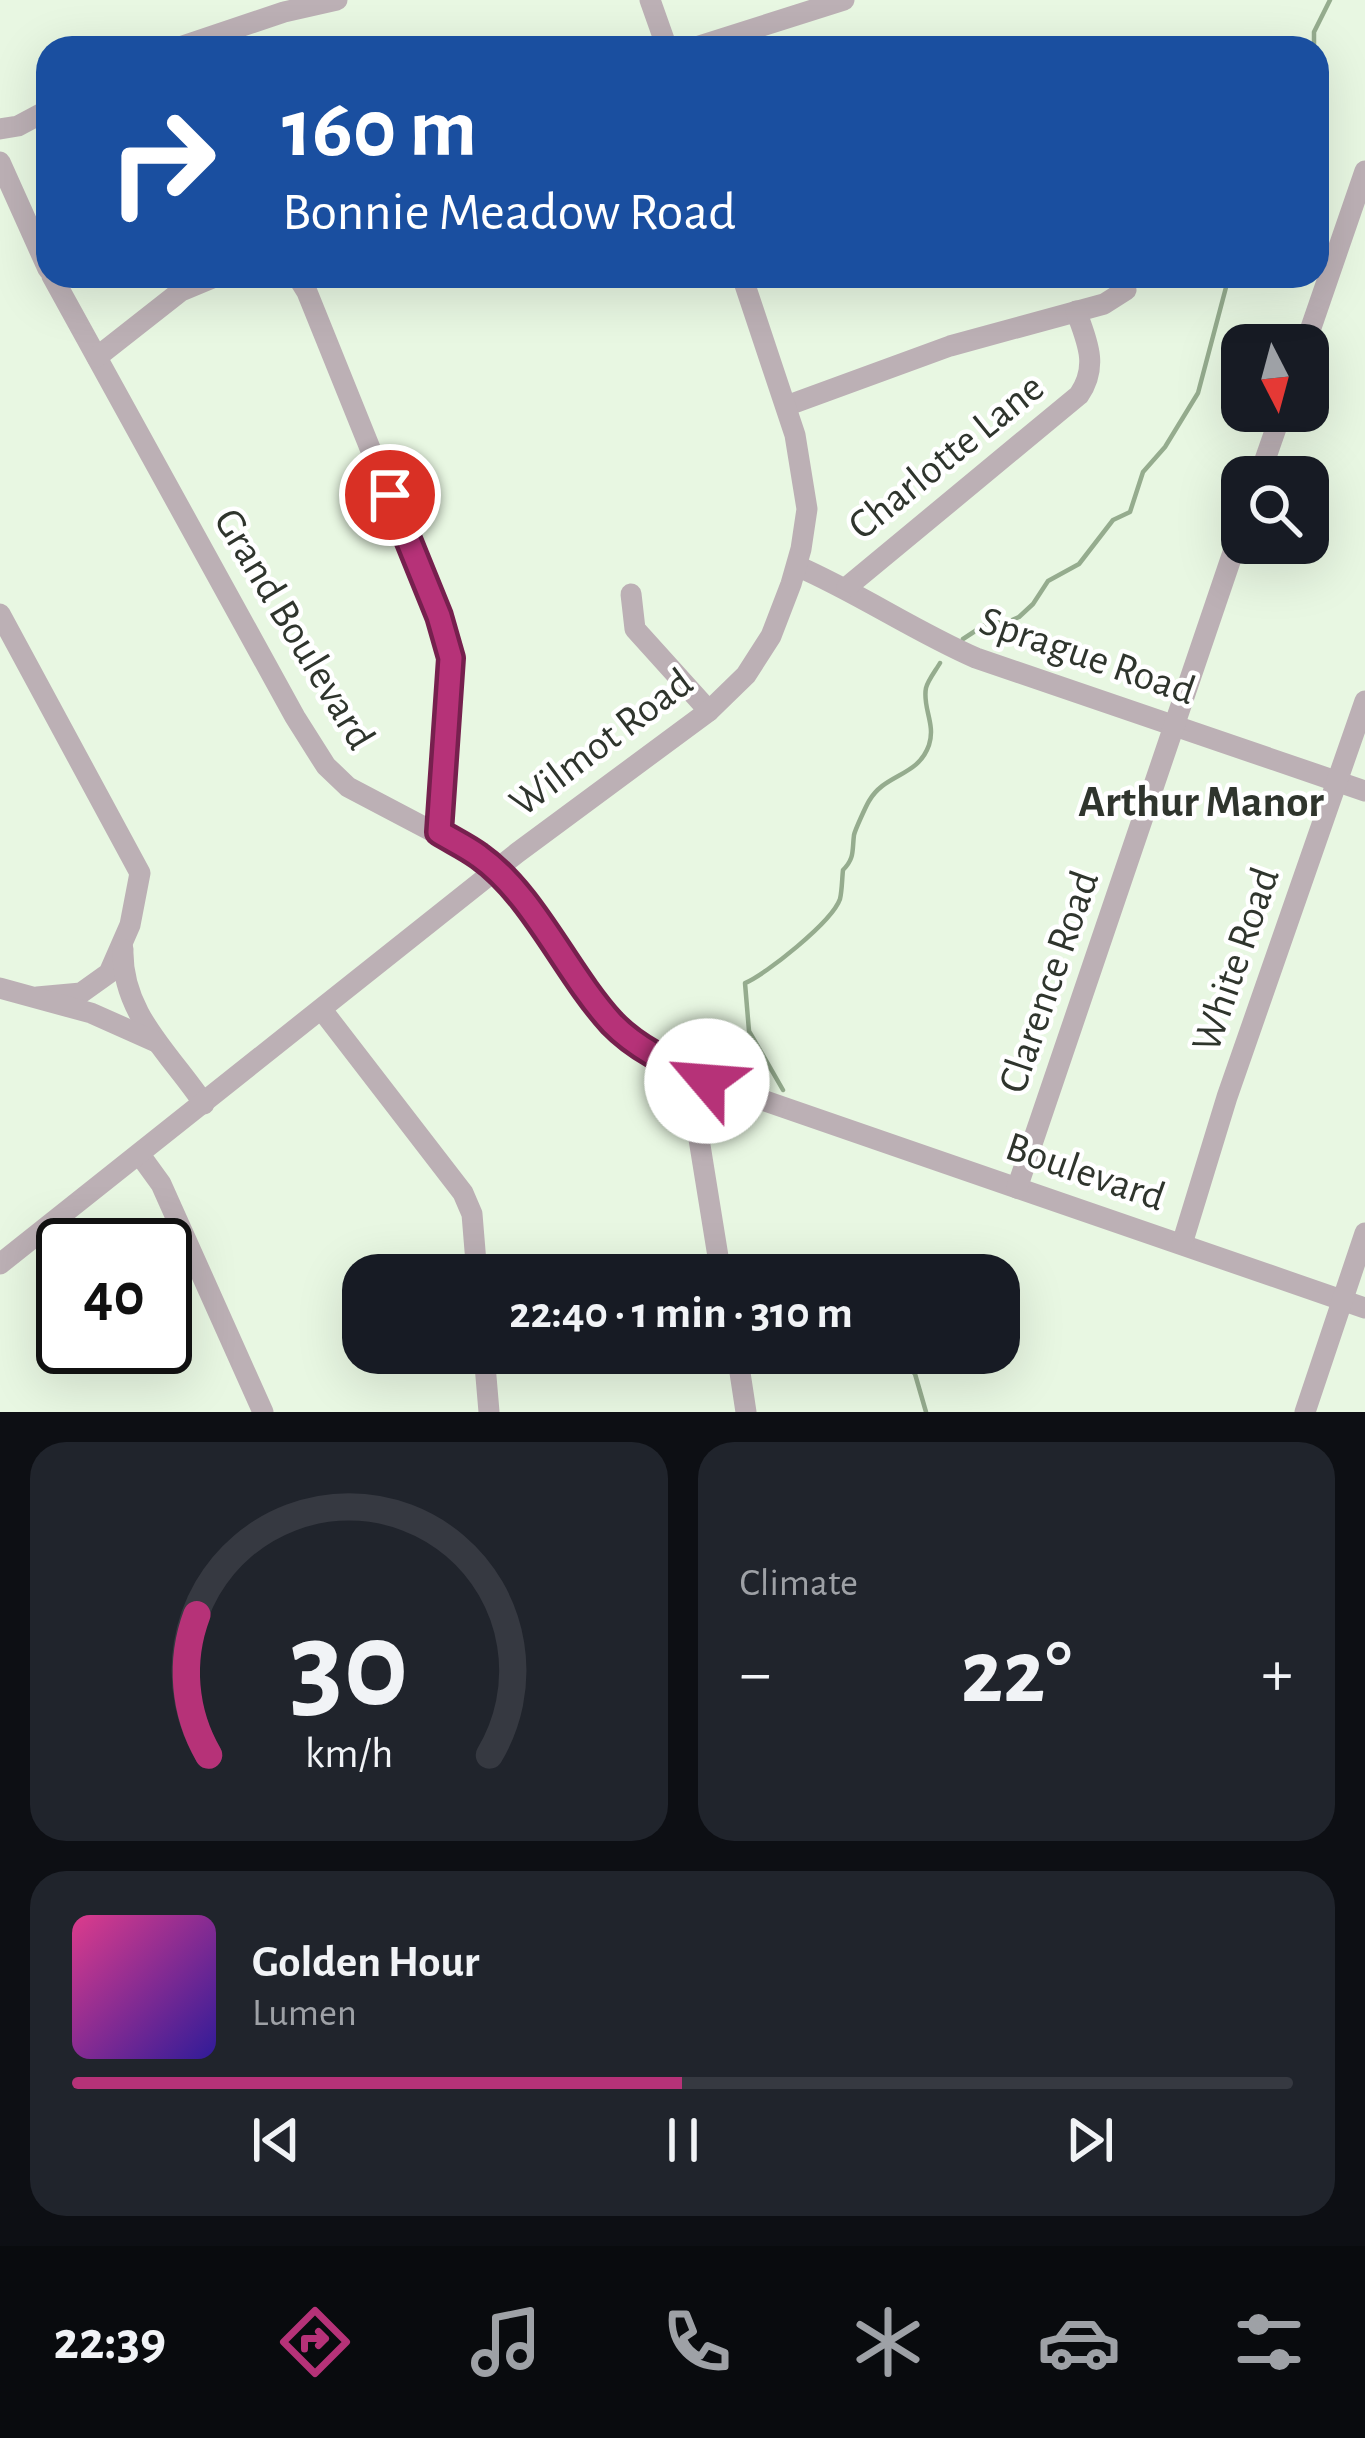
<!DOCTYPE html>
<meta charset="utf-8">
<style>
:root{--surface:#171b24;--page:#20242c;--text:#f1f3f6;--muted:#9ea1a6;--line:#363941;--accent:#b63278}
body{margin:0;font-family:"Alegreya Sans",sans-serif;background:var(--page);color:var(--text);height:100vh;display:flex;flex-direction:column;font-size:45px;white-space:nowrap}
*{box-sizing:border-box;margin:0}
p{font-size:39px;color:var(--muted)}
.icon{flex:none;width:66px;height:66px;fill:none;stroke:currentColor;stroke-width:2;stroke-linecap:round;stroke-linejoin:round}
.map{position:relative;height:1412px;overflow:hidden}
.details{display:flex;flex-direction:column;gap:30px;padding:30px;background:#0d0f14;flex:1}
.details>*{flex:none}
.hud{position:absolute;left:36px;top:36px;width:1293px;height:252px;border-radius:36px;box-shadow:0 12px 48px #0002;background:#1a4fa0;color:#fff;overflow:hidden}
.needle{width:78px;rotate:174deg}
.buttons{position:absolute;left:1221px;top:324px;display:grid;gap:24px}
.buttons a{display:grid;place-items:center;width:108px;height:108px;border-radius:24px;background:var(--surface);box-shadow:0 12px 48px #0002;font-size:60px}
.speed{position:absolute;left:36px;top:1218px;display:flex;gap:24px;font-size:60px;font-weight:700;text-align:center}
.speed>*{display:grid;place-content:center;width:156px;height:156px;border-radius:50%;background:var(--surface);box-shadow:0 12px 48px #0002;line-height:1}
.speed .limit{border:6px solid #111;border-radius:18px;background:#fff;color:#111}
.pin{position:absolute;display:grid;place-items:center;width:102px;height:102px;color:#fff;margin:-51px;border:6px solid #fff;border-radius:50%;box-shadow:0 3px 12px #0007}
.me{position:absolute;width:132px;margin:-66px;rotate:297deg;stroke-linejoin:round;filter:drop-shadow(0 0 9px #0008)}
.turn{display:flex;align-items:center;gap:42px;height:252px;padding:0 48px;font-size:54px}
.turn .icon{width:156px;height:156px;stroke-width:2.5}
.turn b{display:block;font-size:84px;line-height:102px}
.big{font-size:90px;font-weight:700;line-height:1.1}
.details .widget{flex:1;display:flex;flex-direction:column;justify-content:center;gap:18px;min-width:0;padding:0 42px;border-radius:36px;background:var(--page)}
.details .dial{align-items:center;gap:0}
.dial svg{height:312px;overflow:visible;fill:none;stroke:var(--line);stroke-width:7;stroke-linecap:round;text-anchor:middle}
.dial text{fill:var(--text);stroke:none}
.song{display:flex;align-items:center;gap:36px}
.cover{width:144px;height:144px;border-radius:18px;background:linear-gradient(135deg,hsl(330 70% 55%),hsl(250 70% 35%))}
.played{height:12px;border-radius:6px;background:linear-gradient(90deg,var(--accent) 50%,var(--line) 50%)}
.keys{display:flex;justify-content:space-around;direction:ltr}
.heat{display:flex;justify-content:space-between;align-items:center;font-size:66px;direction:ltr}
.details .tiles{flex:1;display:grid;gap:30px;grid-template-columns:1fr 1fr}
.widget:last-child{grid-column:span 2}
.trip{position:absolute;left:342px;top:1254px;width:678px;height:120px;border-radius:36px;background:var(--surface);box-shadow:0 12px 48px #0002;font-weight:700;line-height:120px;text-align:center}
.tabs{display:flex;height:192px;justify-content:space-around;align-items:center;background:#090b0e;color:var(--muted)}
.tabs .icon{width:84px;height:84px}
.tabs .current{color:var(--accent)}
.tabs b{font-size:54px;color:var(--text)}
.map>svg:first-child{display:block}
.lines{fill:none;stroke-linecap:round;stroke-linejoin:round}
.stream{stroke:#95ac8e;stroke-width:4.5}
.minor{stroke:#bcb0b5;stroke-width:21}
.route-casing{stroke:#76204e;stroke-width:30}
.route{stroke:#b63278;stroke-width:21}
.labels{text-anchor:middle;stroke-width:9;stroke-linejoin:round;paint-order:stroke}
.street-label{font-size:42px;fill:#2f352d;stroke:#fff}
.neighbourhood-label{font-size:45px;font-weight:bold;fill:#2f352d;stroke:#fff}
</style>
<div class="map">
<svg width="1365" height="1412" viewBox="0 0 1365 1412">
<rect width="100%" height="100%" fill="#e8f7e2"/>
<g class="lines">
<g class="stream">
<polyline points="1314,48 1314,32 1330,0"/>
<polyline points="963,639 992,620 1003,624 1019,617 1033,604 1048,581 1079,564 1113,520 1130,512 1143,472 1165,447 1198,393 1229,276"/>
<path d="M783 1090 749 1031 745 983C765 975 832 922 840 899 842 891 842 879 843 870 855 858 852 850 854 835 855 830 866 806 869 801 885 773 918 777 929 745 936 724 922 707 926 688 928 680 936 670 940 663"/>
<polyline points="862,1274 862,1275"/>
<polyline points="903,1353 905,1364 915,1374 926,1412"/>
</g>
<g class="minor">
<polyline points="650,0 667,48"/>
<polyline points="177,48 284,12 337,0"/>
<polyline points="693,48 844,0"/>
<polyline points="0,129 18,126 48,110"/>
<polyline points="0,162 48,269"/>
<polyline points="52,276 295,717 326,766 348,787 481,857 519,895 568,969 614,1025 636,1044 707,1081 1365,1308"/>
<polyline points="297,276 307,292 449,644 451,677 439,832"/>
<polyline points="1305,345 1365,171"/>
<polyline points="97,357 181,291 217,276"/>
<polyline points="786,406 950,346 1104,304 1126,290"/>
<polyline points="1259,477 1282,411"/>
<path d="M797 566C859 593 914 631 976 658L1365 791"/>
<path d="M847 587 1079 395C1099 366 1087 341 1076 311"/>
<polyline points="631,594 635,629 709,711"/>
<polyline points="0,614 140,873 130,925 109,973 81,993 37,997"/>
<path d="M123 949C121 1014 171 1054 204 1104"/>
<polyline points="0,988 91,1013 156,1042"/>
<polyline points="322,1010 463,1193 472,1214 477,1275"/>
<polyline points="707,1081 698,1133 721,1275"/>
<polyline points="140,1155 161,1184 263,1412"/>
<polyline points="1017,1188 1242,526"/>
<polyline points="1182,1244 1227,1097 1365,701"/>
<polyline points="0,1264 517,853 709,711 746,675 771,636 791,584 801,549 807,509 795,435 742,276"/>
<polyline points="484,1353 489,1412"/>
<polyline points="737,1353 746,1412"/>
<polyline points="1305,1412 1365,1233"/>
</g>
</g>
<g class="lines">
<g class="route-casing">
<path id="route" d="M390 495 439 616 451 658 439 832C452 840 467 847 479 856 534 895 566 973 612 1023 638 1050 673 1065 707 1081"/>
</g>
<use href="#route" class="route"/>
</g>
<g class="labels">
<g class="street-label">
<text transform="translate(945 455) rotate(-39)" y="15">Charlotte Lane</text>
<text transform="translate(296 628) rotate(59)" y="15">Grand Boulevard</text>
<text transform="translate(1088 654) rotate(19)" y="15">Sprague Road</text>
<text transform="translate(600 741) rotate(-37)" y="15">Wilmot Road</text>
<text transform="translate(1234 959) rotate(-71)" y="15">White Road</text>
<text transform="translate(1047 981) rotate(-71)" y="15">Clarence Road</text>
<text transform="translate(1086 1170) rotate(19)" y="15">Boulevard</text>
</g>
<g class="neighbourhood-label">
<text x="1201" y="816">Arthur Manor</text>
</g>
</g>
</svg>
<div class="buttons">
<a><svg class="needle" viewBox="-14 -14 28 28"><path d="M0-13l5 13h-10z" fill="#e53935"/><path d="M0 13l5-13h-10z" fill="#9ea1a6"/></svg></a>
<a><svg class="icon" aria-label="search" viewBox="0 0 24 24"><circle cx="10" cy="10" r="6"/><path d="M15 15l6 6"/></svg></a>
</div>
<div class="speed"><div class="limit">40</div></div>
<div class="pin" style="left:390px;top:495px;background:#d93025"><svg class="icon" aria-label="arrive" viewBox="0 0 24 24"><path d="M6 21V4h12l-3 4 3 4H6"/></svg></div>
<svg class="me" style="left:707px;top:1081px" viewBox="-20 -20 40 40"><circle r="19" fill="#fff"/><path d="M0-13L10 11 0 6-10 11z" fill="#b63278"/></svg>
<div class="trip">22:40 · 1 min · 310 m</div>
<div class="hud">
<div class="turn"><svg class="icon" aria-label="right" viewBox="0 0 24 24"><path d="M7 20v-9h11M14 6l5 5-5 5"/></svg><div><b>160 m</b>Bonnie Meadow Road</div></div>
</div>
</div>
<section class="details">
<div class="tiles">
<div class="widget dial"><svg viewBox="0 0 100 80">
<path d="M14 69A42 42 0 1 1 86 69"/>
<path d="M14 69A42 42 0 0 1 11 33" stroke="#b63278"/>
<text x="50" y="56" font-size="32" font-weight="700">30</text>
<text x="50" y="72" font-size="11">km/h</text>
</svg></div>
<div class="widget"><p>Climate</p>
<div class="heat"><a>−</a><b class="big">22°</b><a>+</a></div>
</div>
<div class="widget">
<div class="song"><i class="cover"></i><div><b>Golden Hour</b><p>Lumen</p></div></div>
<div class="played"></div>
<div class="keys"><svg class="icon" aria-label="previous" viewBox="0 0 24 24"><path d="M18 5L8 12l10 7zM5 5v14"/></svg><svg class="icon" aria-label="pause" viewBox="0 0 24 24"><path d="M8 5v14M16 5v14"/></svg><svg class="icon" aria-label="next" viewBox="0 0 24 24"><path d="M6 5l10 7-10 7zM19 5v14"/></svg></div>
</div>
</div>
</section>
<nav class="tabs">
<b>22:39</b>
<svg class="icon current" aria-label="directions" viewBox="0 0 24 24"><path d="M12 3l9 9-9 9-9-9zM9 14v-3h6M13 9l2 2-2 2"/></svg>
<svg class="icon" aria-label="music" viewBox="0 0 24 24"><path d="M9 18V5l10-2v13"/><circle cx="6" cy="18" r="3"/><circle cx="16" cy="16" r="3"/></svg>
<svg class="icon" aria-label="phone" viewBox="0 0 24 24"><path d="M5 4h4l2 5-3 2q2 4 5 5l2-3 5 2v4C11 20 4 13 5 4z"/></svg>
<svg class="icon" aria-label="climate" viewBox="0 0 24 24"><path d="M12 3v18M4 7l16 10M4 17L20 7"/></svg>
<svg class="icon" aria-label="car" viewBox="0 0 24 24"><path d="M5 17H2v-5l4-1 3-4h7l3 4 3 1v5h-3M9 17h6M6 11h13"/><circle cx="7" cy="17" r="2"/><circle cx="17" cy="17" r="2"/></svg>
<svg class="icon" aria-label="filters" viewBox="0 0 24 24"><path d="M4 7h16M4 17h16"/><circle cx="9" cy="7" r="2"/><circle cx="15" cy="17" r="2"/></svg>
</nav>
